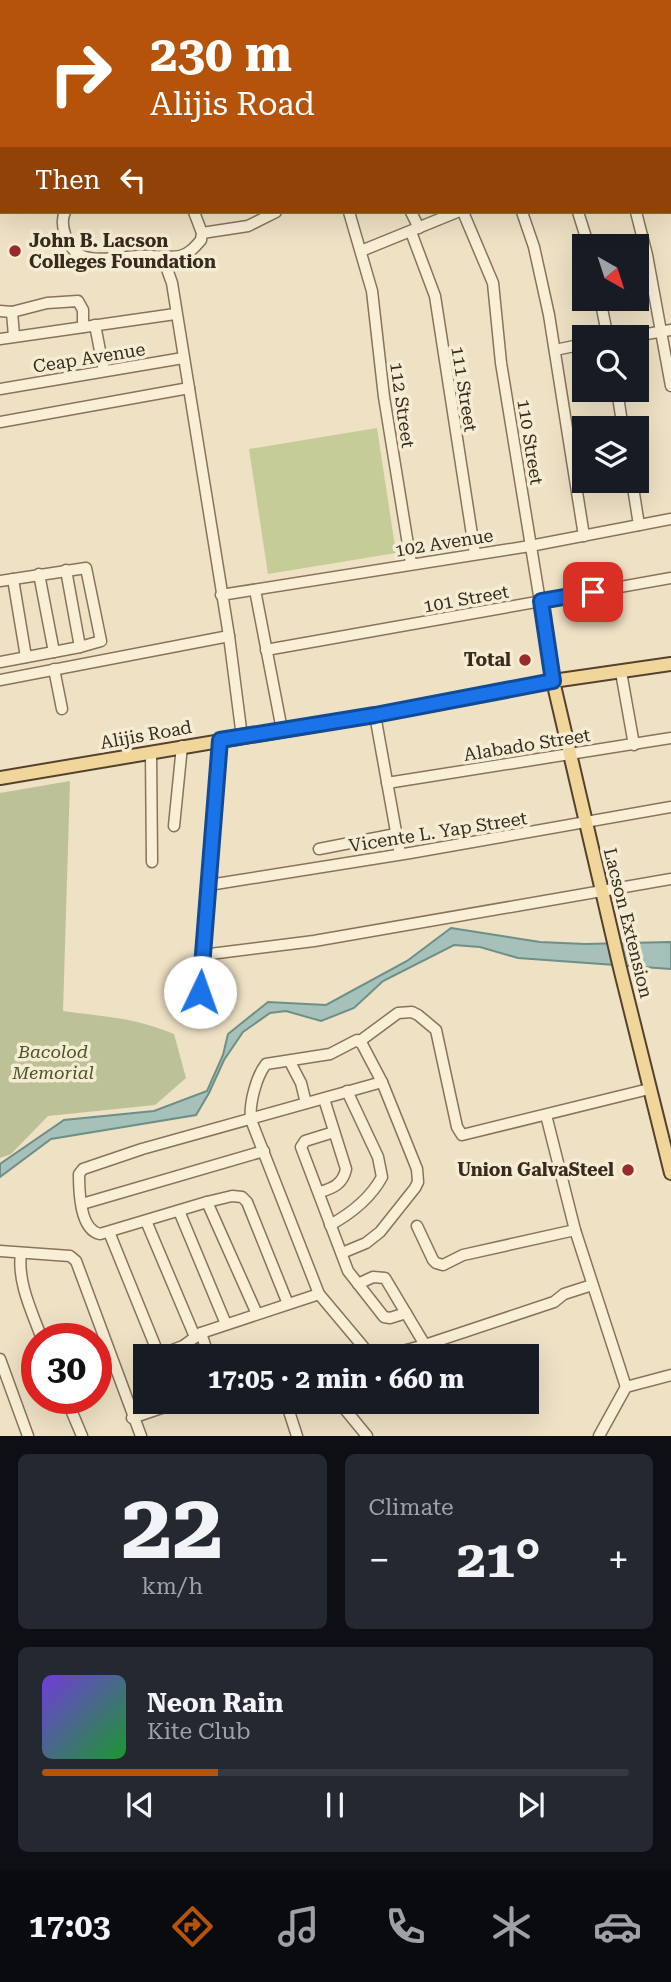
<!DOCTYPE html>
<meta charset="utf-8">
<style>
:root{--surface:#171b24;--page:#242831;--text:#f1f3f6;--muted:#9ea1a6;--line:#363941;--accent:#b45309}
body{margin:0;font-family:"Roboto Serif",serif;background:var(--page);color:var(--text);height:100vh;display:flex;flex-direction:column;font-size:26px;white-space:nowrap}
*{box-sizing:border-box;margin:0}
p{font-size:23px;color:var(--muted)}
.icon{flex:none;width:38px;height:38px;fill:none;stroke:currentColor;stroke-width:2;stroke-linecap:round;stroke-linejoin:round}
.map{position:relative;height:1436px;overflow:hidden}
.sheet{display:flex;flex-direction:column;gap:18px;padding:18px;background:#0d0f14;flex:1}
.sheet>*{flex:none}
.top-card{position:absolute;left:0px;top:0px;width:672px;height:214px;box-shadow:0 7px 28px #0002;background:#b45309;color:#fff;overflow:hidden}
.needle{width:46px;rotate:141deg}
.fabs{position:absolute;left:572px;top:234px;display:grid;gap:14px}
.fabs a{display:grid;place-items:center;width:77px;height:77px;border-radius:0px;background:var(--surface);box-shadow:0 7px 28px #0002;font-size:35px}
.speed{position:absolute;left:21px;top:1323px;display:flex;gap:14px;font-size:35px;font-weight:700;text-align:center}
.speed>*{display:grid;place-content:center;width:91px;height:91px;border-radius:50%;background:var(--surface);box-shadow:0 7px 28px #0002;line-height:1}
.speed .limit{border:10px solid #d22;background:#fff;color:#111}
.pin{position:absolute;display:grid;place-items:center;width:60px;height:60px;color:#fff;margin:-30px;border-radius:14px;box-shadow:0 4px 10px #0006}
.me{position:absolute;width:77px;margin:-38px;rotate:3deg;stroke-linejoin:round;filter:drop-shadow(0 0 5px #0008)}
.turn{display:flex;align-items:center;gap:24px;height:147px;padding:0 35px;font-size:32px}
.turn .icon{width:91px;height:91px;stroke-width:2.5}
.turn b{display:block;font-size:49px;line-height:60px}
.then{display:flex;align-items:center;height:66px;padding:0 35px;background:#0003;gap:14px;font-size:26px}
.big{font-size:52px;font-weight:700;line-height:1.1}
.sheet .tile{flex:1;display:flex;flex-direction:column;justify-content:center;gap:10px;min-width:0;padding:0 24px;border-radius:10px;background:var(--page)}
.sheet .dial{align-items:center;gap:0}
.dial b{font-size:91px;line-height:1}
.song{display:flex;align-items:center;gap:21px}
.cover{width:84px;height:84px;border-radius:10px;background:linear-gradient(135deg,hsl(260 70% 55%),hsl(130 70% 35%))}
.played{height:7px;border-radius:4px;background:linear-gradient(90deg,var(--accent) 30%,var(--line) 30%)}
.keys{display:flex;justify-content:space-around;direction:ltr}
.heat{display:flex;justify-content:space-between;align-items:center;font-size:38px;direction:ltr}
.sheet .tiles{flex:1;display:grid;gap:18px;grid-template-columns:1fr 1fr}
.tile:last-child{grid-column:span 2}
.trip{position:absolute;left:133px;top:1344px;width:406px;height:70px;border-radius:0px;background:var(--surface);box-shadow:0 7px 28px #0002;font-weight:700;line-height:70px;text-align:center}
.dock{display:flex;height:112px;justify-content:space-around;align-items:center;background:#090b0e;color:var(--muted)}
.dock .icon{width:49px;height:49px}
.dock .selected{color:var(--accent)}
.dock b{font-size:32px;color:var(--text)}
.map>svg:first-child{display:block}
.green{fill:#c6cc98}
.cemetery{fill:#bcc197}
.water{fill:#a6c1b9;stroke:#6d8f87;stroke-width:2}
.lines{fill:none;stroke-linecap:round;stroke-linejoin:round}
.minor-casing{stroke:#88735b;stroke-width:13}
.major-casing{stroke:#56412f;stroke-width:16}
.minor{stroke:#f9efd7;stroke-width:10}
.major{stroke:#f1d69c;stroke-width:12}
.route-casing{stroke:#114b97;stroke-width:18}
.route{stroke:#1a73e8;stroke-width:12}
.poi-dot{fill:#972b2c;stroke:#f5ecd4;stroke-width:2.5}
.labels{text-anchor:middle;stroke-width:7;stroke-linejoin:round;paint-order:stroke}
.poi-label{font-size:18px;font-weight:bold;fill:#382b1e;stroke:#f5ecd4;text-anchor:end}
.street-label{font-size:18px;fill:#382b1e;stroke:#f5ecd4}
.park-label{font-size:18px;font-style:italic;fill:#495525;stroke:#f5ecd4}
</style>
<div class="map">
<svg width="671" height="1436" viewBox="0 0 671 1436">
<rect width="100%" height="100%" fill="#eee1c4"/>
<polygon class="green" points="377,428 396,553 268,574 249,449"/>
<path class="cemetery" d="M70 781 63 1011C105 1017 133 1017 174 1034L186 1078 155 1105 48 1116 11 1154 0 1158V793Z"/>
<polygon class="water" points="451,928 540,942 585,944 671,942 671,969 518,958 480,947 454,945 383,981 354,1008 321,1021 286,1011 270,1013 243,1032 224,1060 209,1093 196,1115 51,1139 0,1177 0,1164 64,1120 154,1111 207,1091 223,1055 228,1034 268,1002 326,1005 407,961"/>
<g class="lines">
<g class="minor-casing">
<g id="minor">
<polyline points="119,0 120,2"/>
<polyline points="152,2 155,0"/>
<polyline points="0,88 2,88"/>
<polyline points="670,127 671,126"/>
<polyline points="670,139 671,141"/>
<polyline points="0,174 2,173"/>
<path d="M65 212C59 224 67 248 80 255 98 264 132 254 152 256 162 256 170 258 180 256 189 254 195 247 201 240L202 233 194 212"/>
<polyline points="349,212 372,291 384,397 411,563"/>
<polyline points="411,212 419,228"/>
<polyline points="463,212 493,283 501,363 553,681"/>
<polyline points="522,212 534,247 549,315 584,536"/>
<polyline points="578,212 589,247"/>
<polyline points="636,212 647,255 671,386"/>
<polyline points="411,232 435,296 475,554"/>
<polyline points="202,233 248,226 276,212"/>
<polyline points="361,251 457,212"/>
<polyline points="163,258 172,283 229,636 242,737"/>
<polyline points="600,299 608,338"/>
<polyline points="0,311 12,312 47,303 78,301 83,310 83,327"/>
<polyline points="12,312 14,336"/>
<polyline points="95,325 104,371"/>
<polyline points="623,338 671,330"/>
<polyline points="0,339 175,314"/>
<polyline points="555,350 584,344"/>
<polyline points="0,389 183,358"/>
<polyline points="617,390 623,429"/>
<polyline points="0,422 189,388"/>
<polyline points="632,481 639,525"/>
<polyline points="66,570 80,647"/>
<polyline points="39,574 54,652"/>
<polyline points="13,579 26,657"/>
<polyline points="0,581 86,568 101,641 80,647 0,662"/>
<polyline points="255,590 282,730"/>
<polyline points="221,595 530,546 671,519"/>
<polyline points="266,650 671,578"/>
<polyline points="54,669 62,709"/>
<polyline points="621,672 634,745"/>
<polyline points="0,680 229,636"/>
<polyline points="375,715 400,854"/>
<polyline points="151,752 152,862"/>
<polyline points="387,783 671,738"/>
<polyline points="174,826 182,746"/>
<polyline points="319,849 396,834"/>
<polyline points="209,885 410,853 671,807"/>
<polyline points="202,955 314,941 671,879"/>
<polyline points="200,992 220,740"/>
<polyline points="360,1041 398,1013 412,1012 418,1015 436,1030 457,1127 462,1135 649,1089"/>
<polyline points="290,1062 301,1083 306,1103"/>
<polyline points="546,1115 575,1230 626,1387"/>
<polyline points="334,1132 305,1141 301,1147 348,1271 384,1317 390,1318 406,1313"/>
<path d="M320 1192C333 1188 343 1184 346 1169L324 1099"/>
<polyline points="207,1202 257,1314"/>
<polyline points="82,1204 264,1151"/>
<polyline points="179,1211 226,1324"/>
<polyline points="146,1221 195,1337"/>
<path d="M330 1225C352 1213 370 1199 382 1177L378 1157 347 1091"/>
<polyline points="417,1226 433,1260 436,1263 443,1265 463,1255 575,1230"/>
<polyline points="109,1232 156,1348 162,1354 183,1346 201,1333 319,1294"/>
<polyline points="0,1251 70,1256 76,1261 141,1436"/>
<path d="M21 1253C17 1282 32 1312 42 1339"/>
<path d="M342 1253 366 1243 380 1232 415 1188 418 1182 417 1169 382 1082 362 1044 357 1040 330 1054 266 1064C256 1077 249 1104 251 1120L319 1294 371 1356"/>
<polyline points="358,1284 373,1277 385,1278 425,1345"/>
<path d="M288 1304 247 1202 242 1197 232 1196 207 1202 100 1234C80 1230 79 1192 79 1174L83 1169 142 1149 382 1082"/>
<polyline points="201,1333 208,1354"/>
<polyline points="384,1356 425,1345 554,1302 564,1294 592,1285"/>
<polyline points="0,1359 28,1436"/>
<polyline points="66,1398 82,1436"/>
<polyline points="286,1402 297,1436"/>
<polyline points="339,1402 367,1436"/>
<polyline points="132,1418 179,1402"/>
<polyline points="599,1436 626,1387 671,1375"/>
</g>
</g>
<g class="major-casing">
<g id="major">
<polyline points="553,681 620,968 671,1173"/>
<polyline points="0,778 375,715 553,681 671,664"/>
</g>
</g>
<use href="#minor" class="minor"/>
<use href="#major" class="major"/>
</g>
<g class="lines">
<g class="route-casing">
<polyline id="route" points="200,992 220,740 375,715 553,681 541,601 593,592"/>
</g>
<use href="#route" class="route"/>
</g>
<g class="poi-dot">
<circle cx="15" cy="251" r="7"/>
<circle cx="525" cy="660" r="7"/>
<circle cx="628" cy="1170" r="7"/>
</g>
<g class="labels">
<g class="poi-label">
<text x="29" y="247" text-anchor="start">John B. Lacson<tspan x="29" dy="21">Colleges Foundation</tspan></text>
<text x="511" y="666">Total</text>
<text x="614" y="1176">Union GalvaSteel</text>
</g>
<g class="street-label">
<text transform="translate(89 358) rotate(-9)" y="6">Ceap Avenue</text>
<text transform="translate(464 389) rotate(81)" y="6">111 Street</text>
<text transform="translate(402 405) rotate(82)" y="6">112 Street</text>
<text transform="translate(530 442) rotate(81)" y="6">110 Street</text>
<text transform="translate(444 543) rotate(-9)" y="6">102 Avenue</text>
<text transform="translate(466 599) rotate(-10)" y="6">101 Street</text>
<text transform="translate(146 735) rotate(-10)" y="6">Alijis Road</text>
<text transform="translate(527 745) rotate(-9)" y="6">Alabado Street</text>
<text transform="translate(438 832) rotate(-9)" y="6">Vicente L. Yap Street</text>
<text transform="translate(628 923) rotate(76)" y="6">Lacson Extension</text>
</g>
<g class="park-label">
<text x="53" y="1058">Bacolod<tspan x="53" dy="21">Memorial</tspan></text>
</g>
</g>
</svg>
<div class="fabs">
<a><svg class="needle" viewBox="-14 -14 28 28"><path d="M0-13l5 13h-10z" fill="#e53935"/><path d="M0 13l5-13h-10z" fill="#9ea1a6"/></svg></a>
<a><svg class="icon" aria-label="search" viewBox="0 0 24 24"><circle cx="10" cy="10" r="6"/><path d="M15 15l6 6"/></svg></a>
<a><svg class="icon" aria-label="layers" viewBox="0 0 24 24"><path d="M12 4l9 5-9 5-9-5zM3 14l9 5 9-5"/></svg></a>
</div>
<div class="speed"><div class="limit">30</div></div>
<div class="pin" style="left:593px;top:592px;background:#d93025"><svg class="icon" aria-label="arrive" viewBox="0 0 24 24"><path d="M6 21V4h12l-3 4 3 4H6"/></svg></div>
<svg class="me" style="left:200px;top:992px" viewBox="-20 -20 40 40"><circle r="19" fill="#fff"/><path d="M0-13L10 11 0 6-10 11z" fill="#1a73e8"/></svg>
<div class="trip">17:05 · 2 min · 660 m</div>
<div class="top-card">
<div class="turn"><svg class="icon" aria-label="right" viewBox="0 0 24 24"><path d="M7 20v-9h11M14 6l5 5-5 5"/></svg><div><b>230 m</b>Alijis Road</div></div>
<div class="then">Then<svg class="icon" aria-label="left" viewBox="0 0 24 24"><path d="M17 20v-9H6M10 6l-5 5 5 5"/></svg></div>
</div>
</div>
<section class="sheet">
<div class="tiles">
<div class="tile dial"><b>22</b><p>km/h</p></div>
<div class="tile"><p>Climate</p>
<div class="heat"><a>−</a><b class="big">21°</b><a>+</a></div>
</div>
<div class="tile">
<div class="song"><i class="cover"></i><div><b>Neon Rain</b><p>Kite Club</p></div></div>
<div class="played"></div>
<div class="keys"><svg class="icon" aria-label="previous" viewBox="0 0 24 24"><path d="M18 5L8 12l10 7zM5 5v14"/></svg><svg class="icon" aria-label="pause" viewBox="0 0 24 24"><path d="M8 5v14M16 5v14"/></svg><svg class="icon" aria-label="next" viewBox="0 0 24 24"><path d="M6 5l10 7-10 7zM19 5v14"/></svg></div>
</div>
</div>
</section>
<nav class="dock">
<b>17:03</b>
<svg class="icon selected" aria-label="directions" viewBox="0 0 24 24"><path d="M12 3l9 9-9 9-9-9zM9 14v-3h6M13 9l2 2-2 2"/></svg>
<svg class="icon" aria-label="music" viewBox="0 0 24 24"><path d="M9 18V5l10-2v13"/><circle cx="6" cy="18" r="3"/><circle cx="16" cy="16" r="3"/></svg>
<svg class="icon" aria-label="phone" viewBox="0 0 24 24"><path d="M5 4h4l2 5-3 2q2 4 5 5l2-3 5 2v4C11 20 4 13 5 4z"/></svg>
<svg class="icon" aria-label="climate" viewBox="0 0 24 24"><path d="M12 3v18M4 7l16 10M4 17L20 7"/></svg>
<svg class="icon" aria-label="car" viewBox="0 0 24 24"><path d="M5 17H2v-5l4-1 3-4h7l3 4 3 1v5h-3M9 17h6M6 11h13"/><circle cx="7" cy="17" r="2"/><circle cx="17" cy="17" r="2"/></svg>
</nav>
